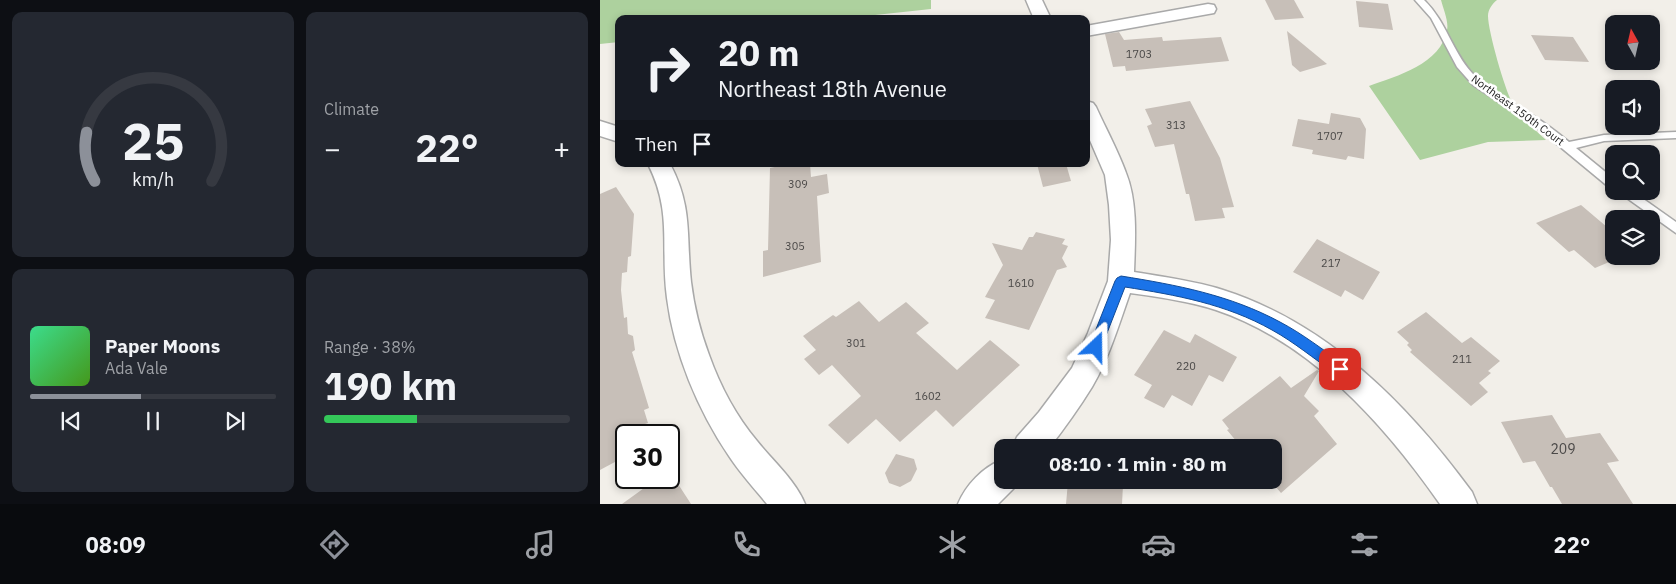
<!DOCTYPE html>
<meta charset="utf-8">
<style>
:root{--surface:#171b24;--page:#242831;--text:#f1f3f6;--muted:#9ea1a6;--line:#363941;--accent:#8c9099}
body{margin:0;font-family:"IBM Plex Sans",sans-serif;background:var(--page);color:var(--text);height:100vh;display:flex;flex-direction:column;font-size:19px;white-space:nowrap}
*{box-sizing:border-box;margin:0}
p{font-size:16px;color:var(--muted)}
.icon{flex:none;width:28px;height:28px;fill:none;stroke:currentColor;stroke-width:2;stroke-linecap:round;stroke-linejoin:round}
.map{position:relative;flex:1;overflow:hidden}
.panel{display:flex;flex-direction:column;gap:12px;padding:12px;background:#0d0f14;width:600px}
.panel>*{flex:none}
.guide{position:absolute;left:15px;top:15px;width:475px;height:152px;border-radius:10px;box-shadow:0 2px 8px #0003;background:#171b24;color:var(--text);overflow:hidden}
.needle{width:32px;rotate:352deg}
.tools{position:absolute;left:1005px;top:15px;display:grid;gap:10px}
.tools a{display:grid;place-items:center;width:55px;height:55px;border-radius:10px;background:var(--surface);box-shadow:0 2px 8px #0003;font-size:25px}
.speed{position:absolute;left:15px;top:424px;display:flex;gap:10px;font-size:25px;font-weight:700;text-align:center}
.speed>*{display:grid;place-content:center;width:65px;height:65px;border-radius:50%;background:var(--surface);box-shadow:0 2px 8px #0003;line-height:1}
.speed .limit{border:2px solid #111;border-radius:8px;background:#fff;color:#111}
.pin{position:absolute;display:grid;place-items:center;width:42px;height:42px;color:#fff;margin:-21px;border-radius:10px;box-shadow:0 2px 8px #0006}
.me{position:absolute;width:55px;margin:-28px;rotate:23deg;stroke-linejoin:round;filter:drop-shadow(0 0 4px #0008)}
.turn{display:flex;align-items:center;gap:18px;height:105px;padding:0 20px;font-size:22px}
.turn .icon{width:65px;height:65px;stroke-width:2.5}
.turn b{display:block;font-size:35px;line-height:42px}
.then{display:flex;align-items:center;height:48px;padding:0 20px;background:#0003;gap:10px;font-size:19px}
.big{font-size:38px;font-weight:700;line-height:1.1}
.panel .card{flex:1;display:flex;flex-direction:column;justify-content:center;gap:8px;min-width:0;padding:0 18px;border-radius:10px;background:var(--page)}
.panel .dial{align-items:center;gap:0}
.dial svg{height:130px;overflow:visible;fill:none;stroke:var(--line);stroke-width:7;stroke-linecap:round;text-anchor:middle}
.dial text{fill:var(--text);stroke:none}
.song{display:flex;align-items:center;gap:15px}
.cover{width:60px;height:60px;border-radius:8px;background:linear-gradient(135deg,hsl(150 70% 55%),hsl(100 70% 35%))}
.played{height:5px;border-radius:2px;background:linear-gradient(90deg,var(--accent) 45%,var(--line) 45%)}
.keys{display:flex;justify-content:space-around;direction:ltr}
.heat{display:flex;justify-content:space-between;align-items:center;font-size:28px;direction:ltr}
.charge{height:8px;border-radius:4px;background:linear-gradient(90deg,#34c759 38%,var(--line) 0)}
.panel .tiles{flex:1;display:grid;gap:12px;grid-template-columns:repeat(2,1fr)}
.trip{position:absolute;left:394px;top:439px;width:288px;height:50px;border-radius:10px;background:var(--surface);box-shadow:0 2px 8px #0003;font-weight:700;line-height:50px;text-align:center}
.dock{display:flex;height:80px;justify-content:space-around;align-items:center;background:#090b0e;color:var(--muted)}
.dock .icon{width:35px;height:35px}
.dock .on{color:var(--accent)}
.dock b{font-size:22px;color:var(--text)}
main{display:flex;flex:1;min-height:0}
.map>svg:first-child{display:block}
.forest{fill:#add19e}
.building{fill:#c7bfb8}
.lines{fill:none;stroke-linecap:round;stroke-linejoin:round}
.lane-casing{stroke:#a9a9a9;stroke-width:3}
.street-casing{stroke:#a9a9a9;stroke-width:3}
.lane{fill:#fff;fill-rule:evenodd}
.street{fill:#fff;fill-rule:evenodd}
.route{fill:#1a73e8;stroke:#114b97}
.labels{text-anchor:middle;stroke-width:5;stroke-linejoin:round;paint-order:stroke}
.number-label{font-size:11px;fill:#4b4948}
.far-street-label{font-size:11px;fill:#222;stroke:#fff}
.near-number-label{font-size:14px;fill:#4b4948}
</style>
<main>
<section class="panel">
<div class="tiles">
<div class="card dial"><svg viewBox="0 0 100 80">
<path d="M14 69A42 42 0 1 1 86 69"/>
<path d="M14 69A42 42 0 0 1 9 39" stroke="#8c9099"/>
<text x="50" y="56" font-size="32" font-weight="700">25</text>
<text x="50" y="72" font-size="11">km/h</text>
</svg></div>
<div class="card"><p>Climate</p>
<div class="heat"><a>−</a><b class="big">22°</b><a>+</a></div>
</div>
<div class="card">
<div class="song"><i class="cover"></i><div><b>Paper Moons</b><p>Ada Vale</p></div></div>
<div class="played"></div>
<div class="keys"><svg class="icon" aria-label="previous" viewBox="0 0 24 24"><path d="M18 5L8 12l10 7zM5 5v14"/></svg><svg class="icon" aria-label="pause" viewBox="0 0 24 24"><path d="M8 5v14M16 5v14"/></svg><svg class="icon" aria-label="next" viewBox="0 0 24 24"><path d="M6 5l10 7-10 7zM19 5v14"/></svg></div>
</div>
<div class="card"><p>Range · 38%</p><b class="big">190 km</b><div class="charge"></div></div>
</div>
</section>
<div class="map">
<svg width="1076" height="504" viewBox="0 0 1076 504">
<rect width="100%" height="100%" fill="#f2efe9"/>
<g class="forest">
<polygon points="0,0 331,0 331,9 238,19 19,19 19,42 0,44"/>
<path d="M841 0H897C892 4 888 10 888 16 888 31 905 90 912 102 920 117 934 129 946 140L888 142 820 160 769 86C797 76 841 64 847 30 849 22 843 8 841 0Z"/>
</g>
<g class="building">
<polygon points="665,0 694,0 704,18 675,20"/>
<polygon points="756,1 788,4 793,30 759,27"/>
<polygon points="687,31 727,64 700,72 692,65"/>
<polygon points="519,32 524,40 562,37 563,41 621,37 629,61 526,71 525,66 513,67 505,34"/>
<polygon points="931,35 973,37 989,62 945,60"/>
<polygon points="590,101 620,158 634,207 622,208 625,218 595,221 589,194 586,194 574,144 555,147 547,126 552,124 545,109"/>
<polygon points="731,113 760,118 766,129 764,159 748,156 746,160 712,154 713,150 692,146 698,119 729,124"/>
<polygon points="189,164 210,164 211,177 227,174 229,193 217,196 221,262 163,277 163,251 168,250 170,168"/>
<polygon points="437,164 466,164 471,181 443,187"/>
<polygon points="16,187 34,214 31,256 28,257 27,272 22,273 21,290 24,318 27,317 28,334 33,336 35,350 32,352 49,408 44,410 48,423 45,424 48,435 26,435 26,456 0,470 0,194"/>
<polygon points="981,205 1014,233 1014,260 995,268 974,250 969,252 936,223"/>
<polygon points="436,232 465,239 462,244 468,246 462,258 467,267 457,270 429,330 385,318 395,300 385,297 403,265 392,243 422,250 429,237 433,237"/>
<polygon points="717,239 780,272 763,300 745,290 741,297 693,272"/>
<polygon points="259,301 279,322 306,302 329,323 316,333 357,370 390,340 420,365 353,427 336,410 300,442 276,419 248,444 228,425 261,396 232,365 219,375 204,359 216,350 203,336 233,315 236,317"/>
<polygon points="826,312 862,343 871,337 900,361 888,371 891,373 879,383 888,392 871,406 810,352 812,350 807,345 809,343 797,332"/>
<polygon points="564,330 590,343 595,334 637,357 623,382 609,375 592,406 572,395 564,408 544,398 552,385 534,375"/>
<polygon points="717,370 719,371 704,396 719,411 714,416 737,444 681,493 670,480 672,480 672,448 642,448 627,430 629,429 622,420 680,376 691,388"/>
<polygon points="952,415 966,438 1000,433 1019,461 1007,463 1033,504 962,504 952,487 950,487 935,461 923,463 901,422"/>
<polygon points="296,454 314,459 317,469 311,481 300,487 289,483 285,473"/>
<polygon points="69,470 91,504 22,504 58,478 69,478"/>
<polygon points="468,482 523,485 522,504 466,504"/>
</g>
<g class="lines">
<g class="lane-casing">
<g id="lane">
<path d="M815 0H824C846 21 852 51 872 73 888 92 912 102 932 115 945 123 957 132 969 142L1004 135 1076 132V138L1004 141 976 148 1014 179V189L1010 188 935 126 873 85 857 67 831 18Z"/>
<polygon points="1017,191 1032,191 1076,222 1076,233"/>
</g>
</g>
<g class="street-casing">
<g id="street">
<polygon points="426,0 442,0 451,19 434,19"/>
<polygon points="608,4 614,5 616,9 614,13 486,36 486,26"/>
<path d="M486 101 493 103 496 107C506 129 518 151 526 173 538 203 535 241 534 272 564 277 595 281 623 290 729 324 808 405 872 492L877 504H840C784 424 711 342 616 310 588 301 558 297 530 293 519 324 509 358 492 387 479 408 464 429 449 448H412L417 437 439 412 472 368 488 333 508 281 511 240 509 205 505 175 486 131Z"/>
<polygon points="0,121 19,127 19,142 0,136"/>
<path d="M48 164H70C93 207 86 236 91 282 94 307 100 331 109 355 120 386 136 416 157 441 173 461 195 480 205 504H167C154 488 140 473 129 456 98 410 74 353 67 298 60 247 73 213 48 164Z"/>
<path d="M402 460V480H417L414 488 398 504H358C366 485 383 467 402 460Z"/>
</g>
</g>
<use href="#lane" class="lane"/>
<use href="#street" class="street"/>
</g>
<path class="route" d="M521 276C577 285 630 295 680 322 703 334 723 350 745 365L746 369 745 373 740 375 735 373C714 359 694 342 672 330 626 304 576 295 525 287L500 351 496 353 491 351 489 347 515 281 517 278Z"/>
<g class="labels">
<g class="number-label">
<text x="539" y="58">1703</text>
<text x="576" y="129">313</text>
<text x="730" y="140">1707</text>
<text x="198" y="188">309</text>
<text x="195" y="250">305</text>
<text x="731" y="267">217</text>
<text x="421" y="287">1610</text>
<text x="256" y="347">301</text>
<text x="862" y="363">211</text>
<text x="586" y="370">220</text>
<text x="328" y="400">1602</text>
</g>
<g class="far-street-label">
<text transform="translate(918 110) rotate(36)" y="4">Northeast 150th Court</text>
</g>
<g class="near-number-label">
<text x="963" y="454">209</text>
</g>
</g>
</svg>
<div class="tools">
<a><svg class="needle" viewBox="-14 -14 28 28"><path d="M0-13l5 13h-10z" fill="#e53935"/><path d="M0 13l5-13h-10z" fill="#9ea1a6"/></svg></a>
<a><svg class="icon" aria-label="sound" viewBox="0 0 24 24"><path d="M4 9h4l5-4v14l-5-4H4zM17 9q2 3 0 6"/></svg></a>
<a><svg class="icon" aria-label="search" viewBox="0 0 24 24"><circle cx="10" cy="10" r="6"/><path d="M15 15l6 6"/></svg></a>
<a><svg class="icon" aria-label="layers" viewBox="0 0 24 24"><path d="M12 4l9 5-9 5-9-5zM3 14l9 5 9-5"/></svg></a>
</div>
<div class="speed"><div class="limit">30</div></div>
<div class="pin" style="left:740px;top:369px;background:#d93025"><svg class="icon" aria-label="arrive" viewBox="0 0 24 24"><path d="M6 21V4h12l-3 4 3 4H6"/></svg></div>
<svg class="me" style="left:496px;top:347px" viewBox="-20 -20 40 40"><path d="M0-17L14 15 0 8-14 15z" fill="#1a73e8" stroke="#fff" stroke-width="4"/></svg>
<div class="trip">08:10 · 1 min · 80 m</div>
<div class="guide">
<div class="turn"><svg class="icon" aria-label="right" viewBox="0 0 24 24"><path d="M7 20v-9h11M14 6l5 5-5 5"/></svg><div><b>20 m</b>Northeast 18th Avenue</div></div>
<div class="then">Then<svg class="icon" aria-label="arrive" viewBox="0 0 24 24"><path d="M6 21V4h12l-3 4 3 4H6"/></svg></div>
</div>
</div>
</main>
<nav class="dock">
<b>08:09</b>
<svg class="icon on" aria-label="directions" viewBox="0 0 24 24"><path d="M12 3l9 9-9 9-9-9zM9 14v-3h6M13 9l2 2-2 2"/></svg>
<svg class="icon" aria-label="music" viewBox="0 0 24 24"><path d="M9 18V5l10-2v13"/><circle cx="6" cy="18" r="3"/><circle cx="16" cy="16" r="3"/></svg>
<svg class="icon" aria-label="phone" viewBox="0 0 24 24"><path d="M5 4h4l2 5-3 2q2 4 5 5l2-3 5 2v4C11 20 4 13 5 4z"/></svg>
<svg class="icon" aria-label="climate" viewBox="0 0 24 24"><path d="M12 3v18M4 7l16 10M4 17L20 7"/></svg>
<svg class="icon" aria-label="car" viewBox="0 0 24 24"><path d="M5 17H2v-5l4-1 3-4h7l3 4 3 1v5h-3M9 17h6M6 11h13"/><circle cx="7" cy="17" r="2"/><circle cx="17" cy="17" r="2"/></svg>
<svg class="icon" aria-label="filters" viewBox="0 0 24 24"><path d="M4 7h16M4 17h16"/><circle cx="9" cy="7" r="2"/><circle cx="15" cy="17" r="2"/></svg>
<b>22°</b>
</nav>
